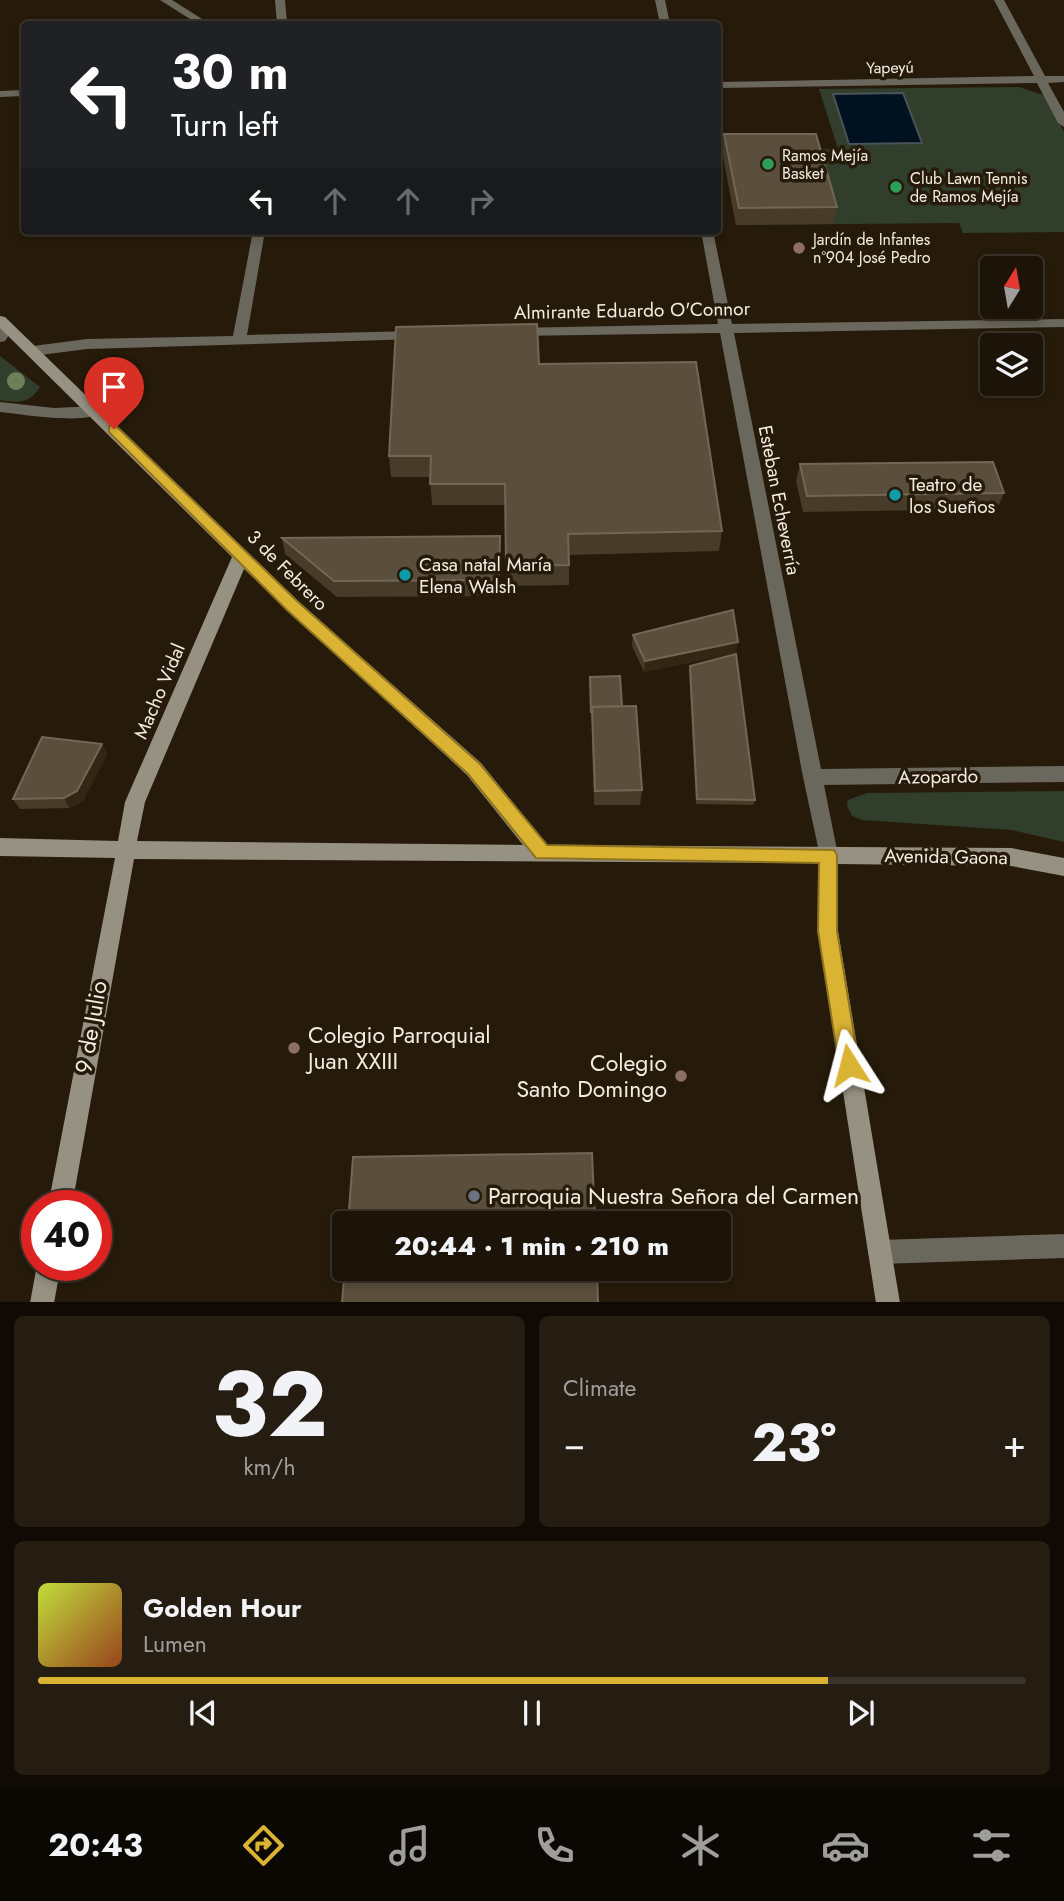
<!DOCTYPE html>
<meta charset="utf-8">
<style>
:root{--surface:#1c1408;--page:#251d12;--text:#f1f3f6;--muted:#a09e9c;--line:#3a3329;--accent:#dab333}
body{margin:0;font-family:Jost,sans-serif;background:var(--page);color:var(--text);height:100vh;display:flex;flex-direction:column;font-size:26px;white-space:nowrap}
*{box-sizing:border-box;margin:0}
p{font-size:23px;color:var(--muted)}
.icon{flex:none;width:38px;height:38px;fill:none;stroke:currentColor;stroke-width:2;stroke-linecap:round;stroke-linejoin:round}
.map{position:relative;height:1302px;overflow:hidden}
.side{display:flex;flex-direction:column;gap:14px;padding:14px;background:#0f0b04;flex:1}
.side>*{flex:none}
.banner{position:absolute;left:21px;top:21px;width:700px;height:214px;border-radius:7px;box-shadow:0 4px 10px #0003,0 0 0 2px var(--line);background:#202124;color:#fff;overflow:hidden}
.needle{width:46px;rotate:11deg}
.tools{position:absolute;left:980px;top:256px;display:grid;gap:14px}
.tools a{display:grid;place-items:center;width:63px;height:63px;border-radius:7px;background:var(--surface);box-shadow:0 4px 10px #0003,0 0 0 2px var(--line);font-size:35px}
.speed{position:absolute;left:21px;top:1190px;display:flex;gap:14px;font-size:35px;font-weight:700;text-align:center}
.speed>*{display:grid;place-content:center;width:91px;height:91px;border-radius:50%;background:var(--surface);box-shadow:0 4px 10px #0003,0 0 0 2px var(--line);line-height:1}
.speed .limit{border:10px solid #d22;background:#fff;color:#111}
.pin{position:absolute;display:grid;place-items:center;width:60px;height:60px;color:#fff;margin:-72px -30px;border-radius:50% 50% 50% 0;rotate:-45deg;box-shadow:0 0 7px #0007}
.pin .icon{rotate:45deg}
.me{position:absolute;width:77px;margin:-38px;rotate:351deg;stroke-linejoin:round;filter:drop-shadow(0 0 5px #0008)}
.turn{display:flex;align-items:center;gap:24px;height:147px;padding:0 35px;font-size:32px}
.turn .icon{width:91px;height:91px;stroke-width:2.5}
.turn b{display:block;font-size:49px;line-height:60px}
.lanes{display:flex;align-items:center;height:66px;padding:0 35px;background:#0003;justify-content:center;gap:35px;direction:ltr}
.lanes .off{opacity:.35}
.big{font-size:52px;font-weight:800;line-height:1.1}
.side .tile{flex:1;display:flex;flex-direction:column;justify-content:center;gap:10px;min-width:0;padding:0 24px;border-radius:10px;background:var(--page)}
.side .dial{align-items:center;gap:0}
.dial b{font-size:91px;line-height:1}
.song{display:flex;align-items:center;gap:21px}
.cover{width:84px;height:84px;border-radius:10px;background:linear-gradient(135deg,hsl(70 70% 55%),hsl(20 70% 35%))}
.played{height:7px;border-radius:4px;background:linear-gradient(90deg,var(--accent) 80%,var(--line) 80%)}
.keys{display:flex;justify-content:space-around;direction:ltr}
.heat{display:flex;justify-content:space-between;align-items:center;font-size:38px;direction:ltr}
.side .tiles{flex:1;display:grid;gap:14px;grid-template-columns:1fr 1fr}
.tile:last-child{grid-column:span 2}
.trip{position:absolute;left:332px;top:1211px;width:399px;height:70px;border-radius:7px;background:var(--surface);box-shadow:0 4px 10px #0003,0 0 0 2px var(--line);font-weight:800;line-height:70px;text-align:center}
.tab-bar{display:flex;height:112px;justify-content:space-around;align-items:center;background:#0b0803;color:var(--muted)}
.tab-bar .icon{width:49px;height:49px}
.tab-bar .active{color:var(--accent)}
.tab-bar b{font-size:32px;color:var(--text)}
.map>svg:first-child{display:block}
.green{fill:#313e2b}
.water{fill:#001120;stroke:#49535a;stroke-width:2}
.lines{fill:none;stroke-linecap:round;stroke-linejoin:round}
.street{fill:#6a675d;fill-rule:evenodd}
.secondary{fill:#969182;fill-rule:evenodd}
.tree{fill:#6f7f59}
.wall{fill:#473b2a}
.shaded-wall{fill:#322615}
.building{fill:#5a4e3d;stroke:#726757;stroke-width:2}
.route{fill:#dab333;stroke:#8e7421;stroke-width:2}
.leisure-dot{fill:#2e9e5b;stroke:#261b0a;stroke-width:2.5}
.education-dot{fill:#8d6e63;stroke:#261b0a;stroke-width:2.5}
.culture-dot{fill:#0f9aa8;stroke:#261b0a;stroke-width:2.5}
.worship-dot{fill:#6b7280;stroke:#261b0a;stroke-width:2.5}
.labels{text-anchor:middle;stroke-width:7;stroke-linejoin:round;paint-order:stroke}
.far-street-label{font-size:16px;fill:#f4ece1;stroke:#261b0a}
.far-poi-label{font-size:16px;fill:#f4ece1;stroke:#261b0a;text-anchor:start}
.street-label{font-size:19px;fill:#f4ece1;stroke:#261b0a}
.poi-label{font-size:19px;fill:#f4ece1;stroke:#261b0a;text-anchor:start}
.near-street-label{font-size:23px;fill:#f4ece1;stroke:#261b0a}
.near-poi-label{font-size:23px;fill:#f4ece1;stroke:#261b0a;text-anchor:start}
</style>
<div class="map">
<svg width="1064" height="1303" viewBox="0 0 1064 1303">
<rect width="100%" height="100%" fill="#261b0a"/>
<g class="green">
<polygon points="1019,87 1046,96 1064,132 1064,232 963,233 959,223 736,225 722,151 838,149 819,89"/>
<path d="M0 356 40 387C29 404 19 403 0 400Z"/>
<polygon points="1064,791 1064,842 1012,830 862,820 852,816 847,806 848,800 867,793"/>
</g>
<polygon class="water" points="903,93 922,143 849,144 833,94"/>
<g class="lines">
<g class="street">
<polygon points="160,0 172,0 210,24 198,24"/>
<polygon points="275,0 285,0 287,24 277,24"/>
<polygon points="655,0 665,0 670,24 660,24"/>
<polygon points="994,0 1004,0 1045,76 1064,76 1064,82 1048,83 1064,112 1064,127 1058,123 1037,83 718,88 718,82 1034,76"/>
<polygon points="24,90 24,96 0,97 0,91"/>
<polygon points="253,231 265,231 247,335 417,331 424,335 417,339 87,349 33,356 26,351 33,346 87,339 233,336"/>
<polygon points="701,231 713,231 732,324 1064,319 1064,327 734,333 821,769 1064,766 1064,782 824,785 838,855 835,861 828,864 821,861 803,777 720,333 515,336 508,332 515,328 718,324"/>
<polygon points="7,324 14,328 5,341 0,342 0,328"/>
<path d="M0 402 54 408 96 406 103 411C90 426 21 414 0 412Z"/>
<polygon points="1064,1234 1064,1258 880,1264 871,1261 868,1252 871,1243 880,1240"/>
</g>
<g class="secondary">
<path d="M0 316 5 317 298 601 481 763 547 845 1011 848 1064 858V876L1011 866 838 864V931L900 1303H876L818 931V863L134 859 72 1206H48L115 858 0 856V838L118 841 125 802 232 557 0 328ZM244 569 467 775 523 845 137 841 145 802Z"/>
<polygon points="37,1265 61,1265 54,1303 30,1303"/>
</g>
</g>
<circle class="tree" cx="16" cy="381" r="9"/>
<g class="wall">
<polygon points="724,134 837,207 834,224 736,225 722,150"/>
<polygon points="539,364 722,531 719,551 569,555 569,585 507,586 506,505 432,505 430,477 391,477 389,456"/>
<polygon points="800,464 1004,493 997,509 803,512 796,481"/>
<polygon points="500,536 500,596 337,597 285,554 282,538"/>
<polygon points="633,635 736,653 644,672 632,646"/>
<polygon points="690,666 755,800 753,805 696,804 689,671"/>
<polygon points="590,682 622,706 642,790 640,805 594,805"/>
<polygon points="102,744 107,754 83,801 69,808 20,809 13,799"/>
</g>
<g class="shaded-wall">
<polygon points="738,642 736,653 644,672 645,661"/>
<polygon points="102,744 107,754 83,801 69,808 64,798"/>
</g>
<g class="building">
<polygon points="724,134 816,134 837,207 739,208"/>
<polygon points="537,324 539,364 696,362 722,531 568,534 569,565 506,566 505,484 430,484 431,456 389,456 396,327"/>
<polygon points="993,462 1004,493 807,496 800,464"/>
<polygon points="500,536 499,580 334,581 282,538"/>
<polygon points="733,610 738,642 645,661 633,635"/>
<polygon points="736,654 755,800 697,799 690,666"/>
<polygon points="620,676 622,706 592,707 591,713 590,677"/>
<polygon points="636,706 642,790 595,791 592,707"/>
<polygon points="42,737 102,744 77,791 64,798 13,799"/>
<polygon points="592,1153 595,1223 348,1223 353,1157"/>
<polygon points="345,1266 345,1269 597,1269 598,1303 342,1303"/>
</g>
<polygon class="route" points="114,424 298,602 480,764 547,845 834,850 837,855 837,931 859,1065 857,1072 849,1075 842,1072 839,1065 818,931 819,863 536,858 468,774 287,610 109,432 109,426"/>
<g class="leisure-dot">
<circle cx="768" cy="164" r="7"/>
<circle cx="896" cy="187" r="7"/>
</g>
<g class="education-dot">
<circle cx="799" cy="248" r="7"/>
<circle cx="294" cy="1048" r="7"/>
<circle cx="681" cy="1076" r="7"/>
</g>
<g class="culture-dot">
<circle cx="895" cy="495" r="7"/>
<circle cx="405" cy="575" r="7"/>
</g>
<circle class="worship-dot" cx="474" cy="1196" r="7"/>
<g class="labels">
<g class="far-street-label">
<text transform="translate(890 67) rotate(-1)" y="6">Yapeyú</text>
</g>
<g class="far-poi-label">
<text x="782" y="161">Ramos Mejía<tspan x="782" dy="18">Basket</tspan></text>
<text x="910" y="184">Club Lawn Tennis<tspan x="910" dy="18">de Ramos Mejía</tspan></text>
<text x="813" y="245">Jardín de Infantes<tspan x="813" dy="18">n°904 José Pedro</tspan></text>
</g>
<g class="street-label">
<text transform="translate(632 310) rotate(-1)" y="7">Almirante Eduardo O'Connor</text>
<text transform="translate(780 500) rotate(79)" y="7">Esteban Echeverría</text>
<text transform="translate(288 570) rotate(45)" y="7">3 de Febrero</text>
<text transform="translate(159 691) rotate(-67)" y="7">Macho Vidal</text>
<text transform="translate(938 776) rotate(-1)" y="7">Azopardo</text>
<text transform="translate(946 856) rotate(1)" y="7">Avenida Gaona</text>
</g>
<g class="poi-label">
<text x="909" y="491">Teatro de<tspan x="909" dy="22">los Sueños</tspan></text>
<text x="419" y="571">Casa natal María<tspan x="419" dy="22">Elena Walsh</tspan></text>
</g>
<g class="near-street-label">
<text transform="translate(91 1027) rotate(-80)" y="8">9 de Julio</text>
</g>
<g class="near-poi-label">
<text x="308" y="1043">Colegio Parroquial<tspan x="308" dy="26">Juan XXIII</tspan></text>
<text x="667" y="1071" text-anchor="end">Colegio<tspan x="667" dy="26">Santo Domingo</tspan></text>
<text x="488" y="1204">Parroquia Nuestra Señora del Carmen</text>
</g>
</g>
</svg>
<div class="tools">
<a><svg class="needle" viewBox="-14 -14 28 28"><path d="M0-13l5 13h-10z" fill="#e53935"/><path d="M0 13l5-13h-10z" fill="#a09e9c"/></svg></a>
<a><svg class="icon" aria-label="layers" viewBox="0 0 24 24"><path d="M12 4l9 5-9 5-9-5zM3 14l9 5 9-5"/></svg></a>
</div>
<div class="speed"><div class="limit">40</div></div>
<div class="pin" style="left:114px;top:429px;background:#d93025"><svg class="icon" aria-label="arrive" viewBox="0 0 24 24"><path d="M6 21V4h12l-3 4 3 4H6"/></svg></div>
<svg class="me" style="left:849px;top:1065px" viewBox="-20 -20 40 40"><path d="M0-17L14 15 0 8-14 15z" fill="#dab333" stroke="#fff" stroke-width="4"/></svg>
<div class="trip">20:44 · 1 min · 210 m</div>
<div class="banner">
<div class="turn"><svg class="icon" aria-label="left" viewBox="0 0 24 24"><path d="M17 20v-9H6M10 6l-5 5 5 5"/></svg><div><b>30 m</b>Turn left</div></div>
<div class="lanes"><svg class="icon" aria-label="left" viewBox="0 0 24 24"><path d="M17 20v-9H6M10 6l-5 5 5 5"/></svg><svg class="icon off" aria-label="ahead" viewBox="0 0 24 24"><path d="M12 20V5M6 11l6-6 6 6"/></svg><svg class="icon off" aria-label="ahead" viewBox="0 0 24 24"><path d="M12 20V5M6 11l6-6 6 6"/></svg><svg class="icon off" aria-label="right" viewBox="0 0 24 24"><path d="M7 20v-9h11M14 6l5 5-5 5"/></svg></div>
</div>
</div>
<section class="side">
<div class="tiles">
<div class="tile dial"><b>32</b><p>km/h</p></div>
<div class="tile"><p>Climate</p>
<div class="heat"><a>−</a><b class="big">23°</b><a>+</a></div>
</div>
<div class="tile">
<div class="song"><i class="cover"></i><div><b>Golden Hour</b><p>Lumen</p></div></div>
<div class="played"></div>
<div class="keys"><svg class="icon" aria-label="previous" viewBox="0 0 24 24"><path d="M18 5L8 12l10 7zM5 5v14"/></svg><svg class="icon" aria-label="pause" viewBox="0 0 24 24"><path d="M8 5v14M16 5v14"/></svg><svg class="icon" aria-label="next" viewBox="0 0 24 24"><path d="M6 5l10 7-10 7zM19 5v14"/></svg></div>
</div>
</div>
</section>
<nav class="tab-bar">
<b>20:43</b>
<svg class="icon active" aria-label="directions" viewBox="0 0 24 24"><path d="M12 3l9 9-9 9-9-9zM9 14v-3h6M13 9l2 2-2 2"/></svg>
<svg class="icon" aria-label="music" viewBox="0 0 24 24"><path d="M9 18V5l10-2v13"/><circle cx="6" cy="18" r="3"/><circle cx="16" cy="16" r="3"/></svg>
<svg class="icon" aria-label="phone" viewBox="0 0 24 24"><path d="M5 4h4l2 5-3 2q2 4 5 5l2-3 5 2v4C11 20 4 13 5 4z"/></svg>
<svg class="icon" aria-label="climate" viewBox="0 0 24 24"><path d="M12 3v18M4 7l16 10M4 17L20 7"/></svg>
<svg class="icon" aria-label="car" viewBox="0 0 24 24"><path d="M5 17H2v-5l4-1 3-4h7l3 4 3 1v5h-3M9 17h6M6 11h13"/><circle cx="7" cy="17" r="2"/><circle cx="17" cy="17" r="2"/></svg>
<svg class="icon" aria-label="filters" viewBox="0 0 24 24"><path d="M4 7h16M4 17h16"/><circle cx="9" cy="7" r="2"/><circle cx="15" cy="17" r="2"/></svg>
</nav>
